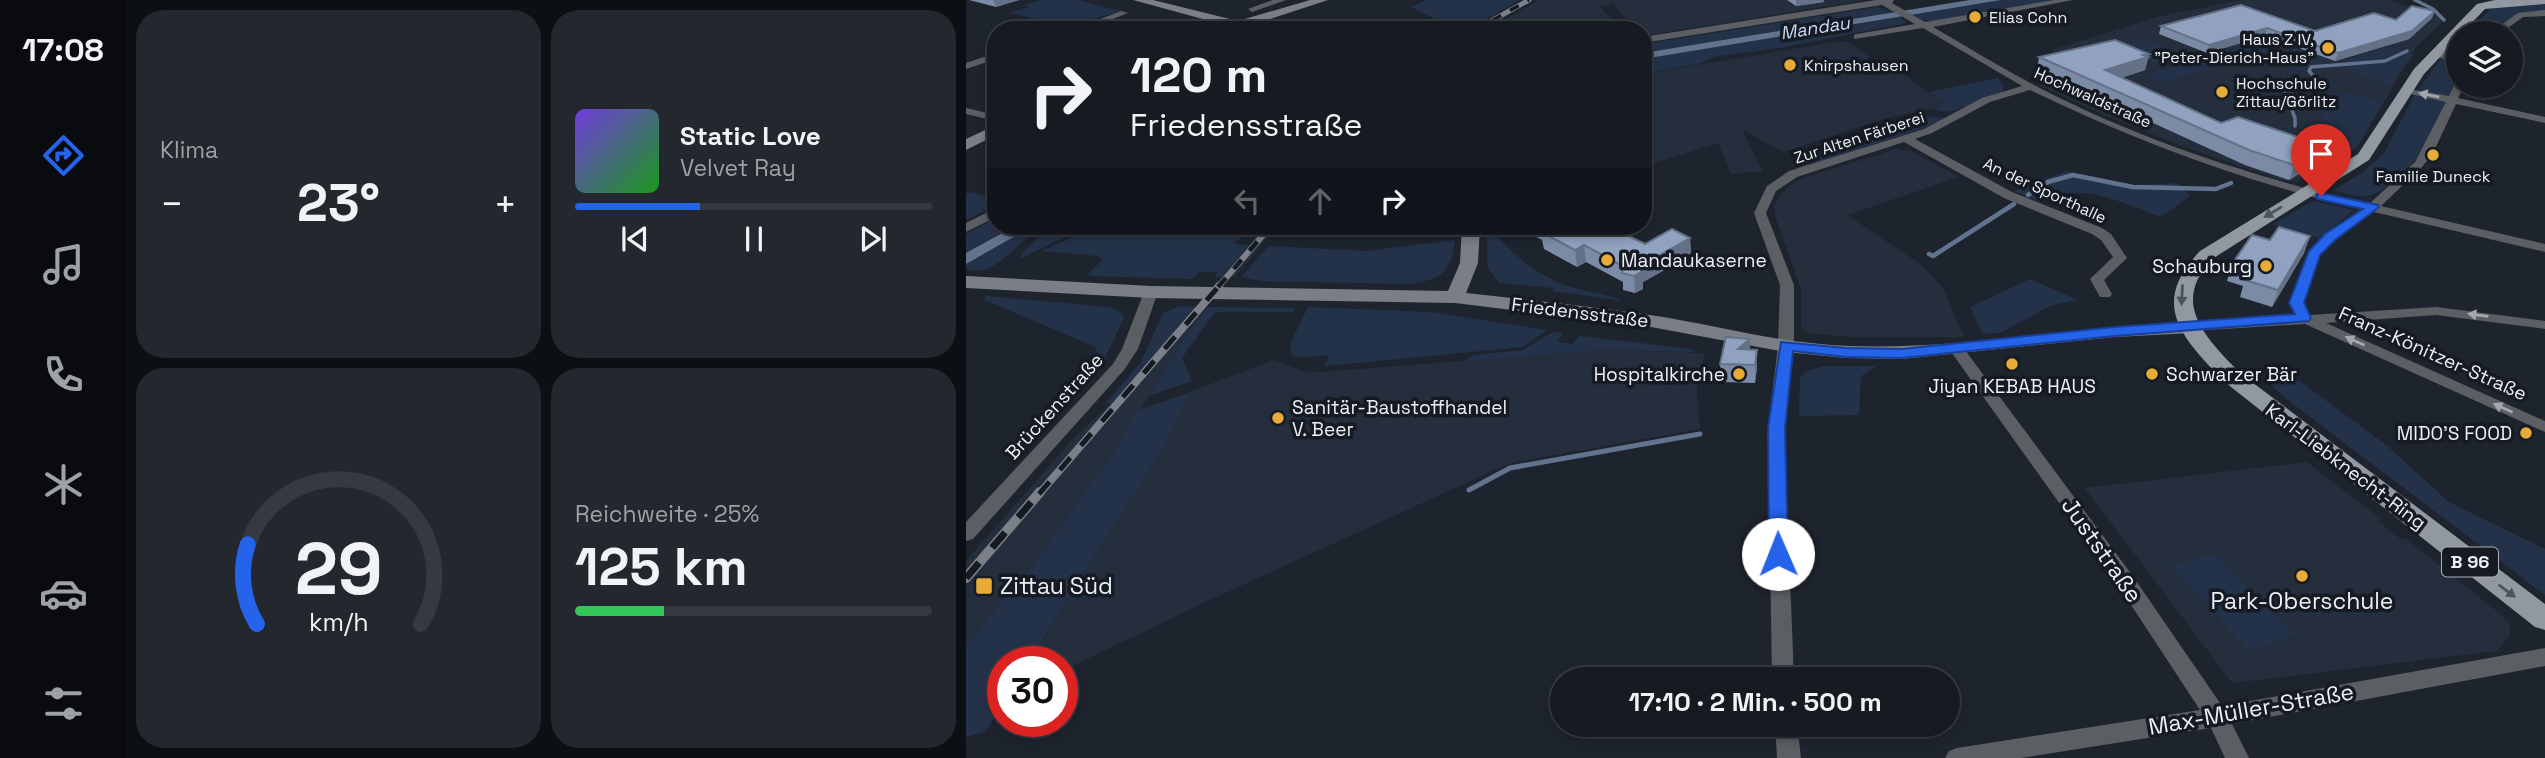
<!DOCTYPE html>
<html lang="de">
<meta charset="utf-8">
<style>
:root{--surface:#161b22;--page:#23282f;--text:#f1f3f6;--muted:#9ea1a5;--line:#353940;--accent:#2563eb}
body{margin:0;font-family:"Space Grotesk",sans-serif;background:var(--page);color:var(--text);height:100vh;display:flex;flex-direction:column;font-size:26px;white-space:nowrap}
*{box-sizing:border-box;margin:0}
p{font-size:23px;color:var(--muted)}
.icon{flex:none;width:38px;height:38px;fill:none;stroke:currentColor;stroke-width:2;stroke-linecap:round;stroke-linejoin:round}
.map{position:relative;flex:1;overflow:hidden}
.panel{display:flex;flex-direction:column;gap:10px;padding:10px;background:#0c0f13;width:840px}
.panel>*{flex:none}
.top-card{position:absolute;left:21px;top:21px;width:665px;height:214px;border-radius:28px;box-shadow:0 4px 10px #0003,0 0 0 2px var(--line);background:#161b22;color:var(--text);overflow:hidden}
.buttons{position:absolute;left:1480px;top:21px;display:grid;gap:14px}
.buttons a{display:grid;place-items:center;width:77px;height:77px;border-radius:50%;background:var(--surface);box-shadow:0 4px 10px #0003,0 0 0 2px var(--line);font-size:35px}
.speed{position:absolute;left:21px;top:646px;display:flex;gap:14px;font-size:35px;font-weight:700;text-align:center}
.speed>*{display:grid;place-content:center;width:91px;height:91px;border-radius:50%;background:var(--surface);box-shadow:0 4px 10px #0003,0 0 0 2px var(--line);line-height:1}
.speed .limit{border:10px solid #d22;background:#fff;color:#111}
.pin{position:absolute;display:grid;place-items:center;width:60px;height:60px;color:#fff;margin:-72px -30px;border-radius:50% 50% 50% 0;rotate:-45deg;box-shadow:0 0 7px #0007}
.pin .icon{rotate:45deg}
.me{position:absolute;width:77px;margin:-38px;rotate:359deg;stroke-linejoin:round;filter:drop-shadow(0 0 5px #0008)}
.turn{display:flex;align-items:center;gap:24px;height:147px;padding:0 28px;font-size:32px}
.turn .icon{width:91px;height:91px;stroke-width:2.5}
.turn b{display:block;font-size:49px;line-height:60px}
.lanes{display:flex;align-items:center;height:66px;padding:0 28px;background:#0003;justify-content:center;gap:35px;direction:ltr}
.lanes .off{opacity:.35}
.big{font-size:52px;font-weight:800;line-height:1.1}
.panel .card{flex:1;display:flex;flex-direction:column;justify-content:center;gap:10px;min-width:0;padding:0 24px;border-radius:28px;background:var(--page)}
.panel .dial{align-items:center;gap:0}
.dial svg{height:182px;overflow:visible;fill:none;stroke:var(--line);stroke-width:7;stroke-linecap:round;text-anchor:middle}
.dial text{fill:var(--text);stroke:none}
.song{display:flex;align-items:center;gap:21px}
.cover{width:84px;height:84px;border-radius:10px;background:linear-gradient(135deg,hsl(260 70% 55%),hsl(120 70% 35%))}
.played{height:7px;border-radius:4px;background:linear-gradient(90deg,var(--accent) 35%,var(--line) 35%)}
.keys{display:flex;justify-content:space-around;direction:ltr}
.heat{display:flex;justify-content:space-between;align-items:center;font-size:38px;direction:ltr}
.charge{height:10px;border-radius:5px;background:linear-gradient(90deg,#34c759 25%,var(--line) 0)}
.panel .tiles{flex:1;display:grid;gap:10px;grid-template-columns:repeat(2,1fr)}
.trip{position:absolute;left:584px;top:667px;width:410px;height:70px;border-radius:35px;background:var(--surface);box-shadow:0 4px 10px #0003,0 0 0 2px var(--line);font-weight:800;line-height:70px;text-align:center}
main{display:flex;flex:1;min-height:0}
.tab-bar{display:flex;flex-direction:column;width:126px;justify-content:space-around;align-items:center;background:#090b0e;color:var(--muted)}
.tab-bar .icon{width:49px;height:49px}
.tab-bar .current{color:var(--accent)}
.tab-bar b{font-size:32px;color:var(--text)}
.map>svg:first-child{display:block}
.built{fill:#252e3c}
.green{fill:#243249}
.water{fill:#62738f}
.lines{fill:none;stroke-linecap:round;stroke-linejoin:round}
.stream-far2{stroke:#62738f;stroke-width:3.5}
.stream-far1{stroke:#62738f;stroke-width:4.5}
.stream{stroke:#62738f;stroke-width:5}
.street{fill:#5b5e62;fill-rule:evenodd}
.secondary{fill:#7a7e86;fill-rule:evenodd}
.primary{fill:#9298a1;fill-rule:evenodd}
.rail-far3-casing{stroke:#7c8189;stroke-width:5}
.rail-far2-casing{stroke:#7c8189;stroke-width:6}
.rail-far1-casing{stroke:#7c8189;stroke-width:8}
.rail-casing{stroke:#7c8189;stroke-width:10}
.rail-far3{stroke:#151a23;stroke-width:3.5;stroke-dasharray:10;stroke-linecap:butt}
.rail-far2{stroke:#151a23;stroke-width:4.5;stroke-dasharray:12;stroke-linecap:butt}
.rail-far1{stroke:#151a23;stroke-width:5;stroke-dasharray:16;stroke-linecap:butt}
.rail{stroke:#151a23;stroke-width:7;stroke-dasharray:20;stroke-linecap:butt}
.wall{fill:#7c8ba5}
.shaded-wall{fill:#657186}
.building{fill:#90a2c0;stroke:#657186;stroke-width:2}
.oneway{fill:#a4a7ac}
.oneway2{fill:#4d535c}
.route{fill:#2563eb;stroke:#184099;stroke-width:2}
.poi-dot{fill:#e7ac37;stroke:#151a23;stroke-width:2.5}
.labels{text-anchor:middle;stroke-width:7;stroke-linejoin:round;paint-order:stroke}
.far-poi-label{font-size:16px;fill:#ecf0f6;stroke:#151a23;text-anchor:start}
.far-street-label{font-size:16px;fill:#ecf0f6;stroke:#151a23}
.far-water-label{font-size:18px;font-style:italic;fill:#c7daf9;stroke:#151a23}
.shield{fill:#151a23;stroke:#acb0b7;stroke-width:2}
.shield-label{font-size:18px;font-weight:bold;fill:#ecf0f6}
.poi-label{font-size:19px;fill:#ecf0f6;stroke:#151a23;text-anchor:start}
.street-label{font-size:19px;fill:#ecf0f6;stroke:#151a23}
.near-street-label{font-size:23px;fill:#ecf0f6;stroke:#151a23}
.near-poi-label{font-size:23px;fill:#ecf0f6;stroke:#151a23;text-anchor:start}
</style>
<main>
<nav class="tab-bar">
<b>17:08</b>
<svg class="icon current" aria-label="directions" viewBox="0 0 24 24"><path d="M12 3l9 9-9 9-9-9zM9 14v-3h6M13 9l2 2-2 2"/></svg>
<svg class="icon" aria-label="music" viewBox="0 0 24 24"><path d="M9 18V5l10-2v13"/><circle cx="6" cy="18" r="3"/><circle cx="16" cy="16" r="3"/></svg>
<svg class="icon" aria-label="phone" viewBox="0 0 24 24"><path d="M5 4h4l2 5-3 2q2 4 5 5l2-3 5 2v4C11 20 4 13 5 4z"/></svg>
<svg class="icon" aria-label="climate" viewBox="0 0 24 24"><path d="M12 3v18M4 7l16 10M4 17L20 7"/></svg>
<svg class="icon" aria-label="car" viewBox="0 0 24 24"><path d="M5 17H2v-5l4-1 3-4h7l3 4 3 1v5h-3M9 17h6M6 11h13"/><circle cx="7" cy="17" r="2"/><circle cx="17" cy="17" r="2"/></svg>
<svg class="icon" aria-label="filters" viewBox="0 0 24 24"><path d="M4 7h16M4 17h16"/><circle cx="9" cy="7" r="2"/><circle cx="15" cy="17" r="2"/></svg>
</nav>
<section class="panel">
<div class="tiles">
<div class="card"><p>Klima</p>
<div class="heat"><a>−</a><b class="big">23°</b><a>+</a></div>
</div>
<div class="card">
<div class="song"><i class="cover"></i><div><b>Static Love</b><p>Velvet Ray</p></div></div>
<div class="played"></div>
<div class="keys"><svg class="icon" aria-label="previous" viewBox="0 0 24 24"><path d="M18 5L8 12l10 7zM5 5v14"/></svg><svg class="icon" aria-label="pause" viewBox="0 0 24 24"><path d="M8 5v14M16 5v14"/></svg><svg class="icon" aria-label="next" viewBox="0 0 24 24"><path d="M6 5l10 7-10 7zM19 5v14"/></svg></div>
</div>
<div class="card dial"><svg viewBox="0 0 100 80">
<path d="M14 69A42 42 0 1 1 86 69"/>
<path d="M14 69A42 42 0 0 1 10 34" stroke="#2563eb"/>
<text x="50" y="56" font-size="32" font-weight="700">29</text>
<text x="50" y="72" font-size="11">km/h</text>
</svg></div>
<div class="card"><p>Reichweite · 25%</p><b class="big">125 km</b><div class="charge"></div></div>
</div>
</section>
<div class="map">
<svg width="1579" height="758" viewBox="0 0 1579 758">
<rect width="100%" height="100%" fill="#1e242d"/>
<g class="built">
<polygon points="573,0 901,0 677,36 677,30 669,30 647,4 634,6 654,30 520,30"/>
<polygon points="1275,0 1422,0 1480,18 1451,46 1391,147 1331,182 1314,180 1213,145 1138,115 1070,84 1124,69 1085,50 1191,17"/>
<polygon points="869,42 882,42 903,56 902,61 912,68 925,65 980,105 918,119 818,152 776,130 797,171 765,174 752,143 677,167 677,74"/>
<polygon points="930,149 946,151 993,177 881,215 953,263 977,288 998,337 883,337 841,333 835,326 835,289 809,216 808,205 819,189 834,179"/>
<polygon points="299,226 311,226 269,277 254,277"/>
<polygon points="231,307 242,307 220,335 153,444 72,558 0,645 0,561 106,440 146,402"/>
<polygon points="636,350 739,353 731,391 734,429 544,463 248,598 96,671 96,662 63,662 195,452 223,392 308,360 343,373"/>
<polygon points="1341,462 1415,519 1412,521 1436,540 1439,538 1532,612 1544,625 1544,635 1531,651 1266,683 1119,488"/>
</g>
<g class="green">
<polygon points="74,0 110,0 155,11 102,26 44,13 63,7 58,5"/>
<polygon points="460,0 554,0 501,30 491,30 445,7"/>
<polygon points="1035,0 1090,0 966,21 956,20 946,14"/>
<path d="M1579 4V12C1556 14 1542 16 1526 33H1499L1526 8Z"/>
<polygon points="912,7 927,12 677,53 677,44"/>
<polygon points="934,17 941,23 813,48 747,57 736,63 677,74 677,59"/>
<polygon points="1177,39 1224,57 1195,65 1150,47"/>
<path d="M1493 40C1493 51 1496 67 1492 77 1476 117 1448 180 1405 195 1393 199 1379 193 1368 190L1397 172 1418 153 1448 96 1475 58Z"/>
<polygon points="1296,41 1314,47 1198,82 1180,75"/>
<path d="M1421 46 1436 50C1390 71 1370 65 1324 50L1330 48 1372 63Z"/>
<polygon points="1321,51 1357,63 1341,67 1339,72 1293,60"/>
<polygon points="1444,51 1447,55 1423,85 1375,67 1422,62"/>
<path d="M1033 78 1038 91C1017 97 983 120 966 108L979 104 963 92Z"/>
<polygon points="1377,92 1418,101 1391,147 1381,154 1352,147 1347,130 1369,96"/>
<polygon points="954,117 981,118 967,125 831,169 842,152"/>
<path d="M1100 171 1168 185 1212 183 1224 196 1195 217C1153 202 1116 180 1073 202L1048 191Z"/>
<polygon points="4,192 30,198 30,205 0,220 0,194"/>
<polygon points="1347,201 1388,210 1353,238 1307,224"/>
<polygon points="30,218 30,226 49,226 0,253 0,234"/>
<path d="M67 226H82C58 234 40 264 17 270 12 271 5 270 0 269V264Z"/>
<polygon points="85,226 120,226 54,259 56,253"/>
<path d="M149 226H299C291 235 275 234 268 244L282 245 254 277H249L252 272H233L227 279 120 276 137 260 131 256 76 251 124 229Z"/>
<path d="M521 226C544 251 566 273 599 285 617 292 639 293 657 301L587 291V288L533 283 521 266Z"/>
<path d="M489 240C485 273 476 279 444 284L294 281 275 277 303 246 400 251Z"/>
<polygon points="1064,279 1112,300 1086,305 1034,333 1017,334 1004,307"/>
<polygon points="20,296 143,307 155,312 158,318 133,370 130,347 18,300"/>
<polygon points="214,306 231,307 146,403 140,403 175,362 197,313"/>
<polygon points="242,307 329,308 327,312 249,312 216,358 226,381 183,396 220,335"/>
<path d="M342 307 464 312 581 330 557 347 359 366 363 355C351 355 338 360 327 356L324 351 326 340Z"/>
<polygon points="587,332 597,333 591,342 607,344 613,336 726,349 727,352 636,350 498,361 507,355 557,350"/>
<polygon points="858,366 910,366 895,376 893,415 833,416 834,378 842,371"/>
<polygon points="1319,370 1420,445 1483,502 1579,549 1579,595 1318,397 1305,385 1314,371"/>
<polygon points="223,393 195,452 63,661 37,662 37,704 19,732 0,737 0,645 72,558 153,444 172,410"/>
<polygon points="1249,553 1329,635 1284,651 1204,566"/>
</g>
<g class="water">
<polygon points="1004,0 1035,0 677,59 677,53"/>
<polygon points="49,226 67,226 0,264 0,253"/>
</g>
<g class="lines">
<g class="stream-far2">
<polyline points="1449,0 1467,9 1478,20"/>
<polyline points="1329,126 1329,118 1319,93 1350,84 1350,79 1343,71 1345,67 1419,61 1441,51"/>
</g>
<g class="stream-far1">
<polyline points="1062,195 1082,182 1107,175 1167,187 1250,189 1265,183"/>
<polyline points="963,254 967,256 1048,204"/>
</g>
<polyline class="stream" points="503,490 544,468 734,434"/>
<g class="street">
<polygon points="307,0 320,0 286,12 282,9"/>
<path d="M910 0H928L926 3 959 22 1088 0H1107L967 27C1000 46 1034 67 1068 85 1173 140 1288 177 1403 204L1449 162 1480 102 1436 92V88L1483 96 1489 84 1493 83V86H1498L1492 98 1579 117V123L1490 104 1468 151 1457 166 1415 206 1579 244V252L1408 212 1369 240 1354 255 1337 303 1344 315 1470 307 1579 321V329L1470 315 1360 323 1579 421V432L1339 324 1226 331 1219 327 1226 323 1330 316 1323 303 1343 251 1359 234 1395 209C1279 182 1172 142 1064 90L1024 102 966 133 949 139 1046 192 1136 228 1145 234 1161 258 1138 280 1146 294 1144 297H1134L1124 279 1147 257 1135 240 1126 234 1038 198 938 142 831 177 810 191 800 213 828 285V346L818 428 828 679H806L802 428 812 346 814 285 788 213 801 186 823 171 958 129 1016 98 1056 86 957 28 888 39V35L891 34 949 24 916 5 677 43V37Z"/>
<polygon points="1579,10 1579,16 1557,17 1535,33 1524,33 1552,13"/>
<polygon points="155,11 162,13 119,30 106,30"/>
<polygon points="1468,51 1493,56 1493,62 1465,56 1463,54"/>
<polygon points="30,53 30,59 0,69 0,63"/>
<polygon points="0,108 30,115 30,121 0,114"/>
<polygon points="30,208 30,217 0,232 0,223"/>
<polygon points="185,288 192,292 172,349 158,370 7,539 0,541 0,522 147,364 156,349 178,292"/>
<polygon points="991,344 996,346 1166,575 1256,706 1579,648 1579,666 1266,724 1283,758 1259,758 1245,728 1055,758 979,758 983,751 991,748 1234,710 1152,585 983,349"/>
<polygon points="809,724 831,724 835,758 811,758"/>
</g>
<g class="secondary">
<polygon points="167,0 187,0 272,21 344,0 362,0 286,25 298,30 277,30"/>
<polygon points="30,125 30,135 0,150 0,139"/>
<path d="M496 226H514L512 263 500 293C561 300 623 306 684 315 750 325 816 344 883 346 997 350 1112 327 1226 321L1236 327 1226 333 1149 337 936 359 880 358 820 352 685 327 489 303 185 298 0 288V276L185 286 482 291 494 263Z"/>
</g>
<path class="primary" d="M1529 0H1579V4L1519 9 1496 33H1493V37L1458 74 1403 160 1246 259C1204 304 1240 338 1274 373L1579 604V630L1569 627 1260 383C1217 339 1182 305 1234 251L1392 154 1448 69 1511 4Z"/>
<g class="rail-far3-casing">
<polyline id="rail-far3" points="509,30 563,0"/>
</g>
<g class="rail-far2-casing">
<polyline id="rail-far2" points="252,287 305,226"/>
</g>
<g class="rail-far1-casing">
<polyline id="rail-far1" points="73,494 253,286"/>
</g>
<g class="rail-casing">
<polyline id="rail" points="0,578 74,492"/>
</g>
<use href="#rail-far3" class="rail-far3"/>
<use href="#rail-far2" class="rail-far2"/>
<use href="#rail-far1" class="rail-far1"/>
<use href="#rail" class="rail"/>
</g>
<g class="wall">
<polygon points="3,0 53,0 30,7"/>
<polygon points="821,0 858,0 858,2 830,6"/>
<polygon points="1275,5 1349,31 1430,20 1466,18 1443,39 1369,61 1299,36 1241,53 1193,34 1195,26"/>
<polygon points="1183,54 1179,70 1155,78 1255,123 1359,146 1354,161 1323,180 1279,165 1071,70 1073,57"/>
<polygon points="550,226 642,226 679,244 724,238 725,255 677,282 677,289 669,293 657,290 657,282 620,262 611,267 578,249 576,240"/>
<polygon points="1344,236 1338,253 1306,307 1274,297 1277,286 1261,281 1266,264 1304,240"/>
<polygon points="784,349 791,350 791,368 789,383 755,382 754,364"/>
</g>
<g class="shaded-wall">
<polygon points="27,0 53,0 30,7"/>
<polygon points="830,0 858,0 858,2 830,6"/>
<polygon points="1469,11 1466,18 1443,39 1369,61 1372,53"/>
<polygon points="1301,28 1299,36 1241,53 1243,45"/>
<polygon points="1183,54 1179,70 1136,84 1139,70"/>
<polygon points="1359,146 1354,161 1323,180 1328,165"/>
<polygon points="1344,236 1338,253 1306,307 1312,290"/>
<polygon points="724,238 725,255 677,282 677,289 669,293 668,276 676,265"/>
<polygon points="618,245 620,262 611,267 609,250"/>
<polygon points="784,339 784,357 772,349"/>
<polygon points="791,350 791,368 789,383 789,365"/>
</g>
<g class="building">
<polygon points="1275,5 1349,31 1408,13 1430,20 1446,6 1469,11 1446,31 1372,53 1301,28 1243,45 1195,26"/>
<polygon points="1149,40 1183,54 1177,55 1182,57 1139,70 1255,123 1272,117 1359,146 1328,165 1283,150 1073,57"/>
<polygon points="579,226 642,226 679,244 706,229 724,238 676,265 675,272 668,276 656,273 657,266 618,245 609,250 575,232 583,228"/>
<polygon points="1313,227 1344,236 1312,290 1279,280 1285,270 1266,264 1286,235 1304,240"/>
<polygon points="760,337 784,339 772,349 791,350 789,365 754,364"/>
</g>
<defs><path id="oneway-solid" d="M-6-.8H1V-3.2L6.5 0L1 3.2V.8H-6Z" transform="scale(1.75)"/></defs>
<g class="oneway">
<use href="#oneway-solid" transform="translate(1463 95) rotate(-168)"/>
<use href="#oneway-solid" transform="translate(1512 315) rotate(-173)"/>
<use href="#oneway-solid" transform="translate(1389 341) rotate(-156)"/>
<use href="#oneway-solid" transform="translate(1537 408) rotate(-156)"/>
</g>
<g class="oneway2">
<use href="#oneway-solid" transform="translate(1307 212) rotate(149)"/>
<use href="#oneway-solid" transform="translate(1216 295) rotate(93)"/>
<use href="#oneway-solid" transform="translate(1541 591) rotate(37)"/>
</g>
<polygon class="route" points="1355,193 1412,205 1413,207 1369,240 1354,255 1338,303 1345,318 1343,321 1149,336 936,358 880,357 827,351 819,428 822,554 819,559 812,561 806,559 803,554 802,428 815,342 880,348 936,349 1149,327 1329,314 1323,303 1343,251 1359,234 1397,209 1351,199 1351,194"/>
<g class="poi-dot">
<circle cx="1009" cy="17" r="7"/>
<circle cx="1362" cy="48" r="7"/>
<circle cx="824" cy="65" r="7"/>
<circle cx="1256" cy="92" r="7"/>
<circle cx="1467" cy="155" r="7"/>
<circle cx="641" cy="260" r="7"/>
<circle cx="1300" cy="266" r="7"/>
<circle cx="1046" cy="364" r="7"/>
<circle cx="773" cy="374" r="7"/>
<circle cx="1186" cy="374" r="7"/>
<circle cx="312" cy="418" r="7"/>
<circle cx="1560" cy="433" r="7"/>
<circle cx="1336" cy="576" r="7"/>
<rect x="9" y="577" width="18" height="18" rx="3.5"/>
</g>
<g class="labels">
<g class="far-poi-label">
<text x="1023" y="23">Elias Cohn</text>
<text x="1348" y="45" text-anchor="end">Haus Z IV,<tspan x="1348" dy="18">"Peter-Dierich-Haus"</tspan></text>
<text x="838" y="71">Knirpshausen</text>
<text x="1270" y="89">Hochschule<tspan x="1270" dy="18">Zittau/Görlitz</tspan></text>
<text x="1467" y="182" text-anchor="middle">Familie Duneck</text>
</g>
<g class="far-street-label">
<text transform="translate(1127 97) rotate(24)" y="6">Hochwaldstraße</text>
<text transform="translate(893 137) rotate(-18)" y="6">Zur Alten Färberei</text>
<text transform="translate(1079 190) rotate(25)" y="6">An der Sporthalle</text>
</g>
<g class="far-water-label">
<text transform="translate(849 28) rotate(-9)" y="6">Mandau</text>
</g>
<rect class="shield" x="1476" y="547.5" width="56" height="29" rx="5"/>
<g class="shield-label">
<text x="1504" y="568">B 96</text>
</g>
<g class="poi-label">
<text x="655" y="267">Mandaukaserne</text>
<text x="1286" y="273" text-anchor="end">Schauburg</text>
<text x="759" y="381" text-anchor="end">Hospitalkirche</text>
<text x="1200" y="381">Schwarzer Bär</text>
<text x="1046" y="393" text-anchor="middle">Jiyan KEBAB HAUS</text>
<text x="326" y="414">Sanitär-Baustoffhandel<tspan x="326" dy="22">V. Beer</tspan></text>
<text x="1546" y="440" text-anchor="end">MIDO'S FOOD</text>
</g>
<g class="street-label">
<text transform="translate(614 312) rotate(7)" y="7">Friedensstraße</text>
<text transform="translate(1467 353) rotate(24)" y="7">Franz-Könitzer-Straße</text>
<text transform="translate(88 406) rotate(-48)" y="7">Brückenstraße</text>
<text transform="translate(1380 466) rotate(37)" y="7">Karl-Liebknecht-Ring</text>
</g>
<g class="near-street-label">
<text transform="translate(1136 550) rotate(55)" y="8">Juststraße</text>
<text transform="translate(1285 709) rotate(-10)" y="8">Max-Müller-Straße</text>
</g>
<g class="near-poi-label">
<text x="34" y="594">Zittau Süd</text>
<text x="1336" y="609" text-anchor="middle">Park-Oberschule</text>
</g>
</g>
</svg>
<div class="buttons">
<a><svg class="icon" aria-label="layers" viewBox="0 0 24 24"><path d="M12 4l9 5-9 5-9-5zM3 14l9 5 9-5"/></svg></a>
</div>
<div class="speed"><div class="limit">30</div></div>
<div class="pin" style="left:1355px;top:196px;background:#d93025"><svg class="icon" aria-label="arrive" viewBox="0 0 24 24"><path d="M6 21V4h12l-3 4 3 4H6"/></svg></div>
<svg class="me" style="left:812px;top:554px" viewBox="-20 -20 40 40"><circle r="19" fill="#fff"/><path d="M0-13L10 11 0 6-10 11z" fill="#2563eb"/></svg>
<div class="trip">17:10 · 2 Min. · 500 m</div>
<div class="top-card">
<div class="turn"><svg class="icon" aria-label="right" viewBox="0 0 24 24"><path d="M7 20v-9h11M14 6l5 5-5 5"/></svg><div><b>120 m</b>Friedensstraße</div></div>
<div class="lanes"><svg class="icon off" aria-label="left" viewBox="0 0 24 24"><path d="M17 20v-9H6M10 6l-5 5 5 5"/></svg><svg class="icon off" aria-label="ahead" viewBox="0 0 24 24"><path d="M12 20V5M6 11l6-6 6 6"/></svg><svg class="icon" aria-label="right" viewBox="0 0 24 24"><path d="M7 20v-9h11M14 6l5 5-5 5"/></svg></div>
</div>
</div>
</main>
